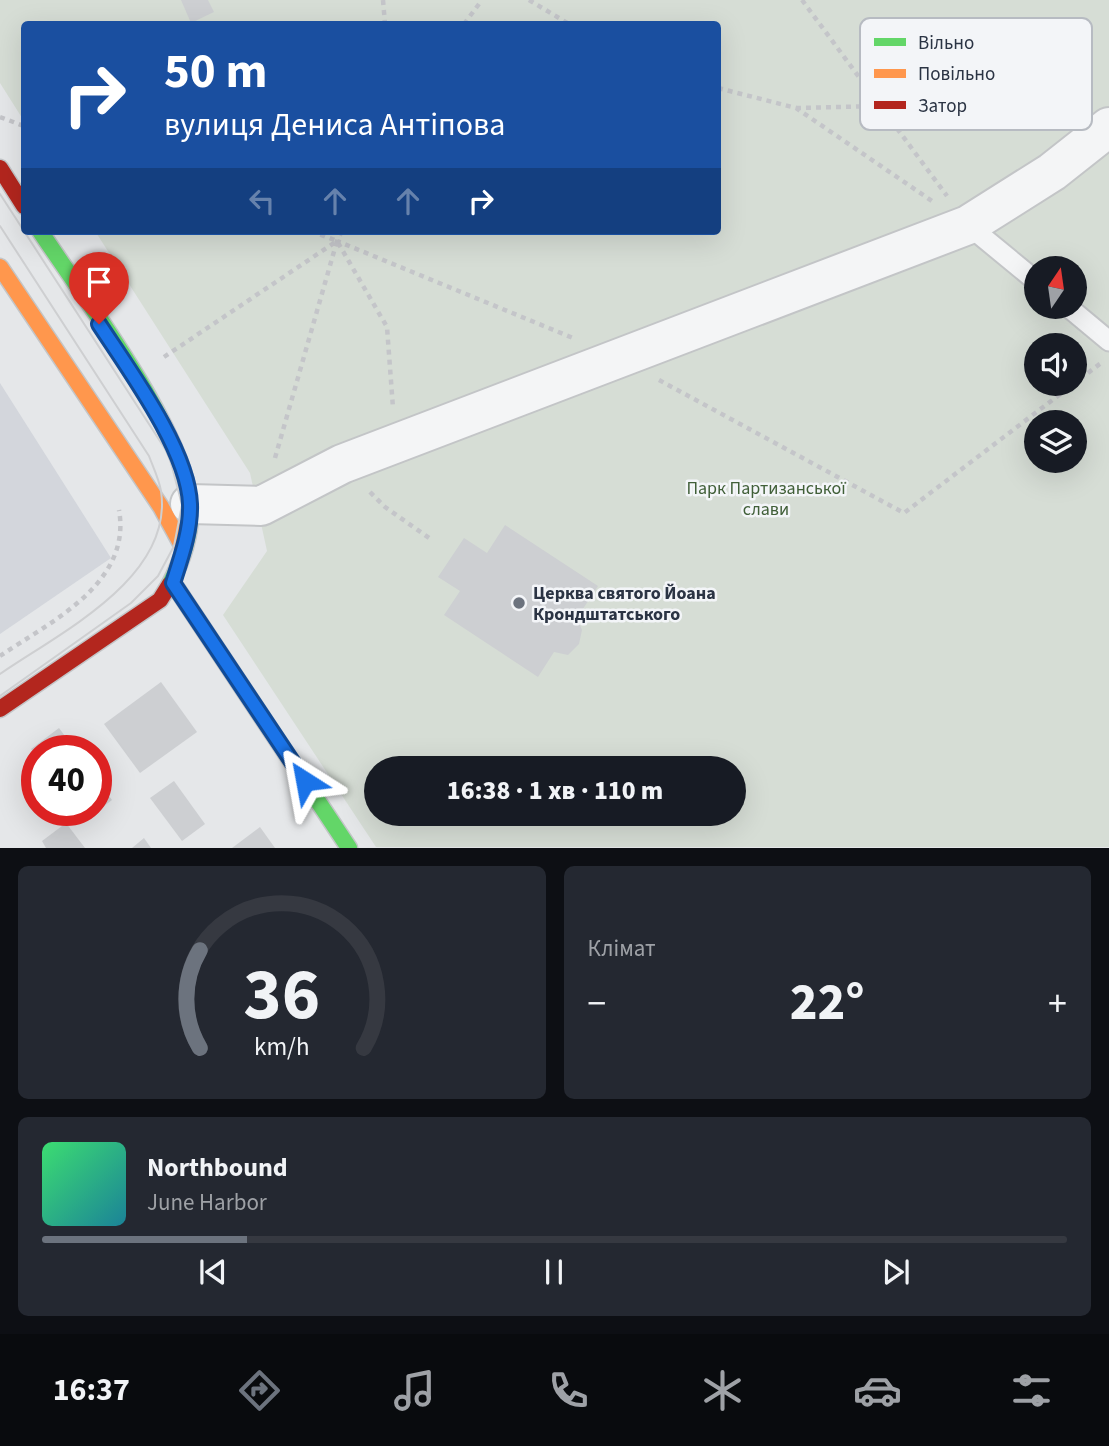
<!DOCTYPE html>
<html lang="uk">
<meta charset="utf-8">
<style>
:root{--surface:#171b24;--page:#242831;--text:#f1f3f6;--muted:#9ea1a6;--line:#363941;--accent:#6c737e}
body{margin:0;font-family:"Source Sans 3",sans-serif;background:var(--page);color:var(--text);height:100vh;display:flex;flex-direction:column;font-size:26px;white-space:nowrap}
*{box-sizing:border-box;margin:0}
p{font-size:23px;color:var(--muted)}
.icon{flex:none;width:38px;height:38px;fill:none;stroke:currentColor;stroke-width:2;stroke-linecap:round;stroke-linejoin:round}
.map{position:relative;height:848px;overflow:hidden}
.sheet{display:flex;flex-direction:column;gap:18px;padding:18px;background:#0d0f14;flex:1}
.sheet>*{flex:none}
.hud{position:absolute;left:21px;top:21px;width:700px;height:214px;border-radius:7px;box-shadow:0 7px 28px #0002;background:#1a4fa0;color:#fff;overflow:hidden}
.needle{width:46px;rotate:13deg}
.controls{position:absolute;left:1024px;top:256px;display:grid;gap:14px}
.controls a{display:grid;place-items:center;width:63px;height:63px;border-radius:50%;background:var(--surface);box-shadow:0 7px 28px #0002;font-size:35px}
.speed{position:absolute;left:21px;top:735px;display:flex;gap:14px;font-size:35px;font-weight:700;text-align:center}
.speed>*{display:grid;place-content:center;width:91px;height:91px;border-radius:50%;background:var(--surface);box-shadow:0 7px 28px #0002;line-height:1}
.speed .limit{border:10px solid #d22;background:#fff;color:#111}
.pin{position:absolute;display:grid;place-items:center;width:60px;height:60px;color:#fff;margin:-72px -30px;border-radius:50% 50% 50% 0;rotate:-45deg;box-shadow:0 0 7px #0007}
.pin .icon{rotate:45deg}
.me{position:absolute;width:77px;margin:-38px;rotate:326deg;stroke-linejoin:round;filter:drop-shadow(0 0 5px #0008)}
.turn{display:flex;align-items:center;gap:24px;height:147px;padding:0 28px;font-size:32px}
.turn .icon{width:91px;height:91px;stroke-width:2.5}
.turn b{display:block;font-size:49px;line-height:60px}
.lanes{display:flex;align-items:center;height:66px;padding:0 28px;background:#0003;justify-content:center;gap:35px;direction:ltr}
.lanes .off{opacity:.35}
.big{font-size:52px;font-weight:800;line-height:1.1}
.sheet .widget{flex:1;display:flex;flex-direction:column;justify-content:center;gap:10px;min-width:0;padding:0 24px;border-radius:10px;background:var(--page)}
.sheet .dial{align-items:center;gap:0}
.dial svg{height:182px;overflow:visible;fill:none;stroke:var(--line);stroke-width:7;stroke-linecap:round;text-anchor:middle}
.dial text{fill:var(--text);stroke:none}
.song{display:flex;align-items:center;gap:21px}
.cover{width:84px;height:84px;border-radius:10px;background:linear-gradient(135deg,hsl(140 70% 55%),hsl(190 70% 35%))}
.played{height:7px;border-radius:4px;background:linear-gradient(90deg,var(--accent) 20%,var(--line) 20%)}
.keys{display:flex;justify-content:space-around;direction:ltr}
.heat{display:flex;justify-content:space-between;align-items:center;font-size:38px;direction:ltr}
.sheet .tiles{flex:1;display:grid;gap:18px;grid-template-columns:1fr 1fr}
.widget:last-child{grid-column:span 2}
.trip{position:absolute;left:364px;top:756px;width:382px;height:70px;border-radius:35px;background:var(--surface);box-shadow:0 7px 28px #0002;font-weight:800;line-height:70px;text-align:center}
.tab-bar{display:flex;height:112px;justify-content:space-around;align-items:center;background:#090b0e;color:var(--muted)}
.tab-bar .icon{width:49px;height:49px}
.tab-bar .selected{color:var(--accent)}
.tab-bar b{font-size:32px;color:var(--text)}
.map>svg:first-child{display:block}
.built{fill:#d3d6dc}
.green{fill:#d6ddd5;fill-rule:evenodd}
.building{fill:#cdcfd2}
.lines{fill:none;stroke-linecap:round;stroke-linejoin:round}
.lane-casing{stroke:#c3c5c7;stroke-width:23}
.street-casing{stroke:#c3c5c7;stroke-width:42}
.fast-casing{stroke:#c3c5c7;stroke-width:19}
.slow-casing{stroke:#c3c5c7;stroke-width:19}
.jam-casing{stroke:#c3c5c7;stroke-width:19}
.path{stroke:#c4c5c9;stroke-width:4.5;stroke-dasharray:5 5;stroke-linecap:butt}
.lane{stroke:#f4f5f6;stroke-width:19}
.street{stroke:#f4f5f6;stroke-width:38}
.fast{stroke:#63d668;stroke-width:16}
.slow{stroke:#ff974d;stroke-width:16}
.jam{stroke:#b3261e;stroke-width:16}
.tram{stroke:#cecfd1;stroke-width:2}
.route-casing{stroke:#114b97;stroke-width:18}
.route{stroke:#1a73e8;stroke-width:12}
.poi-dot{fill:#6c737e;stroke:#f3f5f8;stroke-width:2.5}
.labels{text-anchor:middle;stroke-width:5;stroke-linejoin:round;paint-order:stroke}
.park-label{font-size:18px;fill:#405f38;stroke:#f3f5f8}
.poi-label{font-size:18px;font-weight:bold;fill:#2b3444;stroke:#f3f5f8;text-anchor:start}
.key{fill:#f3f5f8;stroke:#b7bbc2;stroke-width:2}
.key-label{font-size:19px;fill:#2b3444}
</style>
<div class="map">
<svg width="1109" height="848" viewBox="0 0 1109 848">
<rect width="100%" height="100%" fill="#e5e7e9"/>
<polygon class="built" points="0,383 111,558 0,634"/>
<path class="green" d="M0 0H1109V847H376L223 615 267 551 250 473 95 231H718V24H24V121L0 83ZM1036 268H1074V306H1036ZM1036 345H1074V383H1036ZM1036 422H1074V460H1036ZM376 768H733V814H376Z"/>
<g class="building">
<polygon points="181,0 208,0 214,12 191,23"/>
<polygon points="505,525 598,586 577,618 582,630 579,644 568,655 554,652 538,677 444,615 460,591 438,577 464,538 487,553"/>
<polygon points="161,682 197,732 140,773 104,724"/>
<polygon points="59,728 76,751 37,751 37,758 31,749"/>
<polygon points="96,779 112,800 84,821 76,810 96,810"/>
<polygon points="174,781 205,824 182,841 150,798"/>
<polygon points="66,823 85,848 46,848 42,841"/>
<polygon points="260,827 275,848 232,848"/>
<polygon points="144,838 151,848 132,848"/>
</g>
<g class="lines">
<g class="lane-casing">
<g id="lane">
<polyline points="968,225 1036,281"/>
<polyline points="1067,306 1109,341"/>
</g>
</g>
<g class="street-casing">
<polyline id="street" points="190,504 261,506 342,464 968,225 1052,172 1109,127"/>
</g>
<g class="fast-casing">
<g id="fast">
<path d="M40 231C82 295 188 434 190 507 191 533 182 561 170 584"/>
<polyline points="173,583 349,848"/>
</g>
</g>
<g class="slow-casing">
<polyline id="slow" points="0,267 161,507 184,549"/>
</g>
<g class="jam-casing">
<g id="jam">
<polyline points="0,168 24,206"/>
<polyline points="0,709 160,600 170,584"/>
</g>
</g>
<g class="path">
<polyline points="383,0 385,24"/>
<polyline points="529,0 569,24"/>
<polyline points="802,0 947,196"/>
<polyline points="464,24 482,0"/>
<polyline points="718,88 796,108 932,201"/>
<polyline points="796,108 880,106"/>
<polyline points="0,117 24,126"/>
<polyline points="311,231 337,241 387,327 393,408"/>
<polyline points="342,231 337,241 573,338"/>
<polyline points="164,357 337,241"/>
<polyline points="659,380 904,513 1101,363"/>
<polyline points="275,458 337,241"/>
<polyline points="370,492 385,507 432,540"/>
<path d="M0 656C50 622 132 584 119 510"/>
</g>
<use href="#lane" class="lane"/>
<use href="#street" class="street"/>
<use href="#fast" class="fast"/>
<use href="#slow" class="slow"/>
<use href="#jam" class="jam"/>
<g class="tram">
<polyline points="0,194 169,455 182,505 174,546 158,576 131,603 0,696"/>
<path d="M0 226 149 456C153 467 159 479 161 491 174 578 59 633 0 674"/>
</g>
</g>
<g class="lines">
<g class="route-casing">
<path id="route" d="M99 324C129 370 188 450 190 504 191 530 181 558 173 583L305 781"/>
</g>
<use href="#route" class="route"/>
</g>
<circle class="poi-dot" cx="519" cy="603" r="7"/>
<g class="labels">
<g class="park-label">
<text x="766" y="494">Парк Партизанської<tspan x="766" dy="21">слави</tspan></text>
</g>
<g class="poi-label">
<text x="533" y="599">Церква святого Йоана<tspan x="533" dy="21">Крондштатського</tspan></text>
</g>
</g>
<rect x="860" y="18" width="232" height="112" rx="10" class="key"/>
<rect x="874" y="38" width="32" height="8" fill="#63d668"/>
<rect x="874" y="69" width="32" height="9" fill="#ff974d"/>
<rect x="874" y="101" width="32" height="8" fill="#b3261e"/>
<g class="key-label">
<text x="918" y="49">Вільно</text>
<text x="918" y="80">Повільно</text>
<text x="918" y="112">Затор</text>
</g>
</svg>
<div class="controls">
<a><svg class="needle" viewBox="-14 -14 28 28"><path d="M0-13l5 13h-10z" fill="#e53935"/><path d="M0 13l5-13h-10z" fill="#9ea1a6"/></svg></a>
<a><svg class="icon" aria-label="sound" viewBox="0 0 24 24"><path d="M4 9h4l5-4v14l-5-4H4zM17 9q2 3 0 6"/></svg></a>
<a><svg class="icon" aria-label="layers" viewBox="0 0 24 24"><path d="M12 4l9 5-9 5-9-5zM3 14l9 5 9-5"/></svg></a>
</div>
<div class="speed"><div class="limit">40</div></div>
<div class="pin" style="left:99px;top:324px;background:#d93025"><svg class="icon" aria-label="arrive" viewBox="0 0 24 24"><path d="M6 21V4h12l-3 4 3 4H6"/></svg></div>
<svg class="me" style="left:305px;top:781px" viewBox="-20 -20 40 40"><path d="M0-17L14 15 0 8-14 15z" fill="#1a73e8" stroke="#fff" stroke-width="4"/></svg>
<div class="trip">16:38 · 1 хв · 110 m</div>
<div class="hud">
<div class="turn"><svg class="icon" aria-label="right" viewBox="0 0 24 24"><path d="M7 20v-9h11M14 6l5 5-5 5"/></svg><div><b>50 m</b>вулиця Дениса Антіпова</div></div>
<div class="lanes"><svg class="icon off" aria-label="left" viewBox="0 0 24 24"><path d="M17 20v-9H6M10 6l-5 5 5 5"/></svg><svg class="icon off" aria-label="ahead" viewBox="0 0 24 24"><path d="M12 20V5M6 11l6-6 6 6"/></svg><svg class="icon off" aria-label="ahead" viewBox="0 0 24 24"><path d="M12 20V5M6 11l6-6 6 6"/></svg><svg class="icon" aria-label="right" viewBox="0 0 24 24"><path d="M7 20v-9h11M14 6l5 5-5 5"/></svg></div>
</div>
</div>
<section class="sheet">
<div class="tiles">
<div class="widget dial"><svg viewBox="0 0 100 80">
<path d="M14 69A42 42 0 1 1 86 69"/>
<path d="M14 69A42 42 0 0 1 14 26" stroke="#6c737e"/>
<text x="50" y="56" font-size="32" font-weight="700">36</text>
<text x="50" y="72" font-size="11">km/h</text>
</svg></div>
<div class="widget"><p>Клімат</p>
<div class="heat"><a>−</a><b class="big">22°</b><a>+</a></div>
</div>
<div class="widget">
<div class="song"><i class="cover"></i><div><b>Northbound</b><p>June Harbor</p></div></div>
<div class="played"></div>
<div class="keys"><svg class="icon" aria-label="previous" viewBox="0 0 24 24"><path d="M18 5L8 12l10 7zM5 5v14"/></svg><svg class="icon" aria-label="pause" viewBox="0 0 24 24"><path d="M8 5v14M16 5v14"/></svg><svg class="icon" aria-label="next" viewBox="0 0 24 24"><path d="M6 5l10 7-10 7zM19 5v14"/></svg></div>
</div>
</div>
</section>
<nav class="tab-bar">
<b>16:37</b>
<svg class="icon selected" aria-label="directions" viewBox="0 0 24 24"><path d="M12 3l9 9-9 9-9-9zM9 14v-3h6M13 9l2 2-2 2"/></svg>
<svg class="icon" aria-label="music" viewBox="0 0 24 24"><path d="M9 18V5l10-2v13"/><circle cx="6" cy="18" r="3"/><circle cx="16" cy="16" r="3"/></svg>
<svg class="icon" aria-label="phone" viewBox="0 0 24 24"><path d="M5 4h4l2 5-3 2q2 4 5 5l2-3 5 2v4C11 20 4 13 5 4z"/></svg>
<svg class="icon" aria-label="climate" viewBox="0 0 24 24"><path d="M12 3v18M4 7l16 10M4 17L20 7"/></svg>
<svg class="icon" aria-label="car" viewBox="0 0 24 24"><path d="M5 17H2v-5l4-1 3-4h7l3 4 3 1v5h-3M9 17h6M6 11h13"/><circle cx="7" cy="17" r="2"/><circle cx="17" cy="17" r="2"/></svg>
<svg class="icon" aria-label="filters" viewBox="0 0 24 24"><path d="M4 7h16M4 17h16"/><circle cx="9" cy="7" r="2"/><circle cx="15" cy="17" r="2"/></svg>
</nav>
